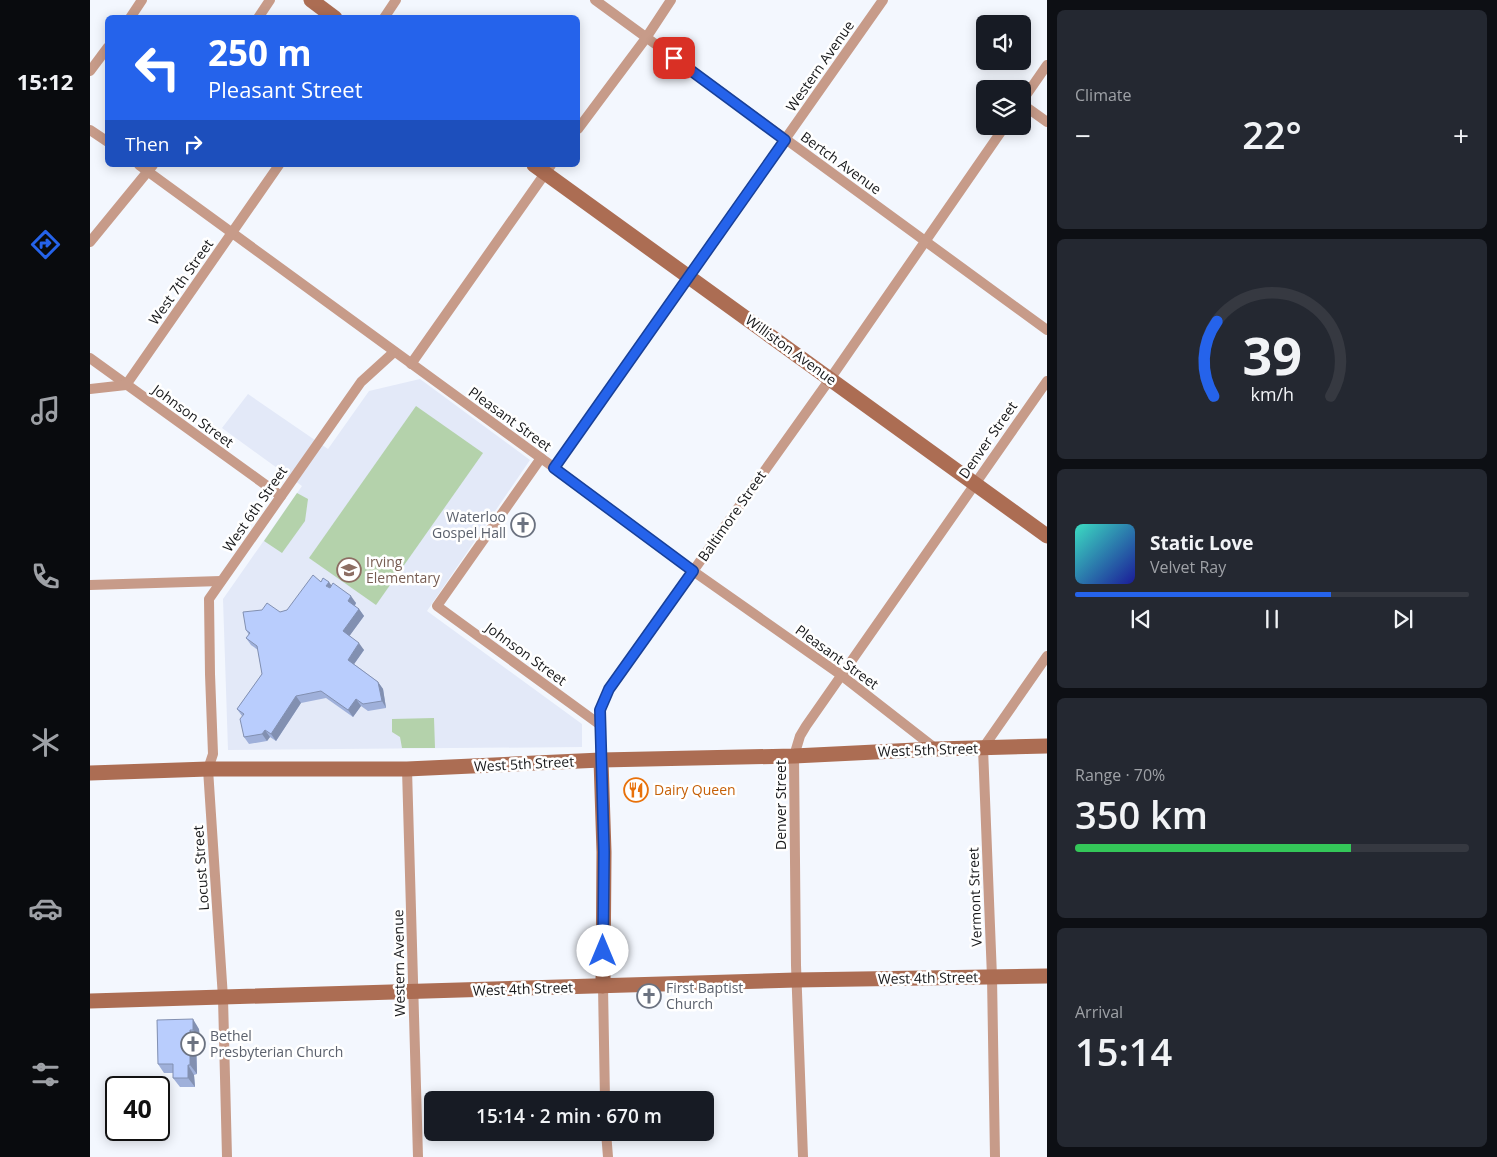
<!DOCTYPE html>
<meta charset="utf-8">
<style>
:root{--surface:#171b24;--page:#242831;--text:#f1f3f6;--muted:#9ea1a6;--line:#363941;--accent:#2563eb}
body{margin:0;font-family:"Open Sans",sans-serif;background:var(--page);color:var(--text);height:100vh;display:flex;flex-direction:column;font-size:19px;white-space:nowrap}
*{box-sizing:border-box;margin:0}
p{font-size:16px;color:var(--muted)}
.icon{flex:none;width:28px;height:28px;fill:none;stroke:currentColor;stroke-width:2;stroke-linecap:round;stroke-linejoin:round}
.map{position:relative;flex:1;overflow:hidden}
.side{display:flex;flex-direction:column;gap:10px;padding:10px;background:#0d0f14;width:450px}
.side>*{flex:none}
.top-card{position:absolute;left:15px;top:15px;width:475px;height:152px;border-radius:8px;box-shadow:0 2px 12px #0003;background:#2563eb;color:#fff;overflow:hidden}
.tools{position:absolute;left:886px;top:15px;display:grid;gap:10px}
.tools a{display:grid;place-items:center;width:55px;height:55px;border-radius:8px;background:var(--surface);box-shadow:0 2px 12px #0003;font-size:25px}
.speed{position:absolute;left:15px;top:1076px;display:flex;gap:10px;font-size:25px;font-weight:700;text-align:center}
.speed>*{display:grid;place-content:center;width:65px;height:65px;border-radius:50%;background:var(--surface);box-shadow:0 2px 12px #0003;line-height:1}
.speed .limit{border:2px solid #111;border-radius:8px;background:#fff;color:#111}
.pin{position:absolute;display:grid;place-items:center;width:42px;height:42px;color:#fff;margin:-21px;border-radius:10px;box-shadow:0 2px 8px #0006}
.me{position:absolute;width:55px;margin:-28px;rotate:0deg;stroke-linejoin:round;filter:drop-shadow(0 0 4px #0008)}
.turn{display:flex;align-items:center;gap:18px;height:105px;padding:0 20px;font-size:22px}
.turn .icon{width:65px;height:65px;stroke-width:2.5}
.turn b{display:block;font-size:35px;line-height:42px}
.then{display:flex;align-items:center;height:48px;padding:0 20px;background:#0003;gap:10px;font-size:19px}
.big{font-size:38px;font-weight:600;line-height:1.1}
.side .tile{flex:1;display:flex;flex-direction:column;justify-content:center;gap:8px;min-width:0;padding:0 18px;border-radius:8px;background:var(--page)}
.side .dial{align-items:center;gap:0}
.dial svg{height:130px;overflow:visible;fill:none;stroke:var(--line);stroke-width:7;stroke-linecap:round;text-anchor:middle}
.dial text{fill:var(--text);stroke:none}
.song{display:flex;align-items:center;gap:15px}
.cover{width:60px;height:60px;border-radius:8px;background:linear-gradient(135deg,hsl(170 70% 55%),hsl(240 70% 35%))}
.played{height:5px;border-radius:2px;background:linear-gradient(90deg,var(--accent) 65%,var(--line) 65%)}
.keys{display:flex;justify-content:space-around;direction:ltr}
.heat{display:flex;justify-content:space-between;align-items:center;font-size:28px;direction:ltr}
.charge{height:8px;border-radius:4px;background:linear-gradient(90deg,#34c759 70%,var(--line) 0)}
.trip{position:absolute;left:334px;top:1091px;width:290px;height:50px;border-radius:8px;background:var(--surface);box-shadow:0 2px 12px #0003;font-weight:600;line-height:50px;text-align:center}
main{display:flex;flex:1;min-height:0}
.dock{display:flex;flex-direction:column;width:90px;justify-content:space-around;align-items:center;background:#090b0e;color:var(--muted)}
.dock .icon{width:35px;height:35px}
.dock .on{color:var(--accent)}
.dock b{font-size:22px;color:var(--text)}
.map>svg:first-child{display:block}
.built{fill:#e3e9f8}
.green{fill:#b4d2ab}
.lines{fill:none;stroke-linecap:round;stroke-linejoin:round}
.street{stroke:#c79b89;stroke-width:10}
.secondary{stroke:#ac6d53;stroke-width:15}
.wall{fill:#9fb0da}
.shaded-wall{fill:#8290b1}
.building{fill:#b9cdfd;stroke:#8290b1}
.route-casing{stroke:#184099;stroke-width:12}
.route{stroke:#2563eb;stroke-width:9}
.labels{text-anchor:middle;stroke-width:5;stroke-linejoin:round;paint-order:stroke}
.street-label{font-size:14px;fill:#17181a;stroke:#fff}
.worship-label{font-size:14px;fill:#5b616d;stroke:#fff;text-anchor:start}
.education-label{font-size:14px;fill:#785e54;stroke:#fff;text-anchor:start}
.food-label{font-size:14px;fill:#c56008;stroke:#fff;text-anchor:start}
</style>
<main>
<nav class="dock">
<b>15:12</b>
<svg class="icon on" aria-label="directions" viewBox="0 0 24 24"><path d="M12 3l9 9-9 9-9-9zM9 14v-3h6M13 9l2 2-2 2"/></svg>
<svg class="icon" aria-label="music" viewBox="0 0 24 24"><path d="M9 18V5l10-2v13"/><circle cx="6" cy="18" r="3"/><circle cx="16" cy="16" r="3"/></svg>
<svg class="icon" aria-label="phone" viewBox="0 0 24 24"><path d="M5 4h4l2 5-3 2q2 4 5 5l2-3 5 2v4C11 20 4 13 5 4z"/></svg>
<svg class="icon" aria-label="climate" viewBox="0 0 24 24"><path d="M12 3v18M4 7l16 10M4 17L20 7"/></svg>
<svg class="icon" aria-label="car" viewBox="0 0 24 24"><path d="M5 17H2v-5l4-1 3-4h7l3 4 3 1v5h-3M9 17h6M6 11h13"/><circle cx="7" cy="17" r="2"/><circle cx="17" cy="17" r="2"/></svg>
<svg class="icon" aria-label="filters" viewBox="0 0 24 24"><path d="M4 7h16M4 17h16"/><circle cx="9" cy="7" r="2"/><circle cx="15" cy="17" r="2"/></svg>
</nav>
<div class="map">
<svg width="957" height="1157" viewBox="0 0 957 1157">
<rect width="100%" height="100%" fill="#f3f7fe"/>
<polygon class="built" points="330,379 440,460 337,611 492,724 492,747 138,750 133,599 212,486 132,428 158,394 238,449 279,391"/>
<g class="green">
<polygon points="326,406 393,453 286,605 219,558"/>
<polygon points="207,493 218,499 215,521 192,553 174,541"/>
<polygon points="344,718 345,748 312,748 310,737 302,732 302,719"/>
</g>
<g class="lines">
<g class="street">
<polyline points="505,0 957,330"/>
<polyline points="40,18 52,0"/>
<polyline points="168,18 180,0"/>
<polyline points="294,18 306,0"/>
<polyline points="0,71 18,47"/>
<polyline points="932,101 957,65"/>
<polyline points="932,104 957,122"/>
<polyline points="488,129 556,38 581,0"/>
<polyline points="0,130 18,142"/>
<polyline points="49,165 477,477 603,571 751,675 846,749"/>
<polyline points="0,242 63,165"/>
<polyline points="0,358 191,496"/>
<polyline points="321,364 461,165"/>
<polyline points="0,389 36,385 189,165"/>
<polyline points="451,458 347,606 509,724"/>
<polyline points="464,468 793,0"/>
<polyline points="0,585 131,581"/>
<polyline points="511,760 510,710 519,689 740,379 915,126"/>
<polyline points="317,769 328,1157"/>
<polyline points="513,986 515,1100"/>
<polyline points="516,1132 518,1157"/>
<polyline points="137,1157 133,998 118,769 123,754 120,674 119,599 271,382 304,352"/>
<polyline points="713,1157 706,965 704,756 710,736 716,726 957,381"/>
<polyline points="905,1157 902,977 893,748 957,656"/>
</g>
<g class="secondary">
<polyline points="221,0 245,18"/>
<polyline points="444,165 957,536"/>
<polyline points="511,760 514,852 513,986"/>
<polyline points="0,773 118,769 317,769 511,760 704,756 846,749 957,746"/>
<polyline points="0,1001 706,980 957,976"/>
</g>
</g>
<g class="wall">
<polygon points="231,582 239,582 241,586 266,603 265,606 269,609 274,616 259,636 274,650 264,664 288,682 293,689 296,708 278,711 271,706 263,717 236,698 211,703 186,741 180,737 177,741 159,744 154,737 152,716 147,709 172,674 168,650 161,645 156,638 159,635 156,630 190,612 197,610"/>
<polygon points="67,1020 109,1029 110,1040 106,1040 107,1074 104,1075 105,1087 90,1087 83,1078 83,1073 74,1073 68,1064"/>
</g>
<g class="shaded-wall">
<polygon points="239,582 244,589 236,586"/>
<polygon points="261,596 266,603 263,608 258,601"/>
<polygon points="269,609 274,616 258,638 253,631"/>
<polygon points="269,643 274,650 262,667 258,660"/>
<polygon points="288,682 293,689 296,708 292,701"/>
<polygon points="206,696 211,703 186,741 181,734"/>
<polygon points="266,699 271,706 263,717 258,710"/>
<polygon points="175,730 180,737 177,741 172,734"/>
<polygon points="103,1019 109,1029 110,1040 103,1030"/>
<polygon points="100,1030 106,1040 107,1074 100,1065"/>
<polygon points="98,1065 104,1075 105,1087 98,1078"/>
</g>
<g class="building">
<polygon points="223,575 231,582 233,578 239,582 236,586 240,588 243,583 261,596 258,601 269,609 253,631 269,643 258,660 288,682 292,701 273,704 266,699 258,710 231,691 206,696 181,734 175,730 172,734 154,737 150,719 154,714 147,709 172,674 167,646 156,638 160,633 156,630 153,612 172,610 177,603 190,612 197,610"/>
<polygon points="103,1019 103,1030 100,1030 100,1065 98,1065 98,1078 83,1078 83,1064 68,1064 67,1020"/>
</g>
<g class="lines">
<g class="route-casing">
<polyline id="route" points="513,951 514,852 510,710 519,689 603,571 464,468 695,140 584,58"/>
</g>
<use href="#route" class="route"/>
</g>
<defs>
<g id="church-ring" transform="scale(1.25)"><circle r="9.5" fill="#fff" stroke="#6b7280" stroke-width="1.5"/><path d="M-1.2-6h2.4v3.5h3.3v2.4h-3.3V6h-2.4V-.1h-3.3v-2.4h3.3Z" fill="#6b7280"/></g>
<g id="school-ring" transform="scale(1.25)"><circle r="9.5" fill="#fff" stroke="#8d6e63" stroke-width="1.5"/><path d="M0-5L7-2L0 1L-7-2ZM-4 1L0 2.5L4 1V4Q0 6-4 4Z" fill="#8d6e63"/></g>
<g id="restaurant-ring" transform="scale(1.25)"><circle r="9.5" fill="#fff" stroke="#e8710a" stroke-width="1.5"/><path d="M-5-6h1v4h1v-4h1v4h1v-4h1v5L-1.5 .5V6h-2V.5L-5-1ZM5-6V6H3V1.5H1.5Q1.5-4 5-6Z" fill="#e8710a"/></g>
</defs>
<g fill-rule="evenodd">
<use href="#church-ring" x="433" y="525"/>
<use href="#school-ring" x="259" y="570"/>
<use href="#restaurant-ring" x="546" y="790"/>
<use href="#church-ring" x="559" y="996"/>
<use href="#church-ring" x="103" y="1044"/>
</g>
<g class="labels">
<g class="street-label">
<text transform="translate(730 66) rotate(-55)" y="5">Western Avenue</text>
<text transform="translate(751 163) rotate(36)" y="5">Bertch Avenue</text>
<text transform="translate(91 282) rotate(-55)" y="5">West 7th Street</text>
<text transform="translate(701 350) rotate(36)" y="5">Williston Avenue</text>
<text transform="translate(103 416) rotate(36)" y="5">Johnson Street</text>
<text transform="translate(420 419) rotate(36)" y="5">Pleasant Street</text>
<text transform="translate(898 440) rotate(-55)" y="5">Denver Street</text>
<text transform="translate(165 509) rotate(-55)" y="5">West 6th Street</text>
<text transform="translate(642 516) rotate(-55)" y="5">Baltimore Street</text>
<text transform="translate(436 654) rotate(36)" y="5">Johnson Street</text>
<text transform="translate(747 657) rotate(36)" y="5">Pleasant Street</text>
<text transform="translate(838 750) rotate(-2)" y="5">West 5th Street</text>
<text transform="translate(434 764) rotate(-3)" y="5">West 5th Street</text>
<text transform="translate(691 805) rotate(-90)" y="5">Denver Street</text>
<text transform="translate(111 868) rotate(-94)" y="5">Locust Street</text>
<text transform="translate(885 897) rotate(-92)" y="5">Vermont Street</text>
<text transform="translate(309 963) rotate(-91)" y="5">Western Avenue</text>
<text transform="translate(838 978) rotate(-1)" y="5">West 4th Street</text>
<text transform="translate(433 989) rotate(-2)" y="5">West 4th Street</text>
</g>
<g class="worship-label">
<text x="416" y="522" text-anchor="end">Waterloo<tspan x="416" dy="16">Gospel Hall</tspan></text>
<text x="576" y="993">First Baptist<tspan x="576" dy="16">Church</tspan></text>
<text x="120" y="1041">Bethel<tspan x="120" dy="16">Presbyterian Church</tspan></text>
</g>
<g class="education-label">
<text x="276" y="567">Irving<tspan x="276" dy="16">Elementary</tspan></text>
</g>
<g class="food-label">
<text x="564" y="795">Dairy Queen</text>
</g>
</g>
</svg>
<div class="tools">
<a><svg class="icon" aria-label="sound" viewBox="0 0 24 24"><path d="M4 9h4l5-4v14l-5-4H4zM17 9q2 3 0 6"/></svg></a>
<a><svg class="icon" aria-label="layers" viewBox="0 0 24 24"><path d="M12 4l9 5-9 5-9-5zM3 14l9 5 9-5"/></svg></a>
</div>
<div class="speed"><div class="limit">40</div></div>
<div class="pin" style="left:584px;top:58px;background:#d93025"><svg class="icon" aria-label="arrive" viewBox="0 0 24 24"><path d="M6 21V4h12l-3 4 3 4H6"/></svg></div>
<svg class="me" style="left:513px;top:951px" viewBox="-20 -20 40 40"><circle r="19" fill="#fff"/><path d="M0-13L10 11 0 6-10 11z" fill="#2563eb"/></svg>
<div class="trip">15:14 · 2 min · 670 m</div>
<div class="top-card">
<div class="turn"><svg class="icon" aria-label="left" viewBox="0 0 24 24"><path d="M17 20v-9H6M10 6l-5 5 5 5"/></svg><div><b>250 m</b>Pleasant Street</div></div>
<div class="then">Then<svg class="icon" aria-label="right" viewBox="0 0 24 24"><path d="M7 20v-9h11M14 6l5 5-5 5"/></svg></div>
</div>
</div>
<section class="side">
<div class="tile"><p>Climate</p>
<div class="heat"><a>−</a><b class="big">22°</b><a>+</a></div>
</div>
<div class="tile dial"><svg viewBox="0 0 100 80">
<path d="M14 69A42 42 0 1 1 86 69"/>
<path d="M14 69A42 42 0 0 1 16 23" stroke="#2563eb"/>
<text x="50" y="56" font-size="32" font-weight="700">39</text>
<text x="50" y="72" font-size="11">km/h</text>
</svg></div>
<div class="tile">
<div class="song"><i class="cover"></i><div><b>Static Love</b><p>Velvet Ray</p></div></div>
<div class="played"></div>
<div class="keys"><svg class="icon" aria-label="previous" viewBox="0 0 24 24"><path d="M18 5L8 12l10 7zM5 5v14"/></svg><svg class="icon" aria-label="pause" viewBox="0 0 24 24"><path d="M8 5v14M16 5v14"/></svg><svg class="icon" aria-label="next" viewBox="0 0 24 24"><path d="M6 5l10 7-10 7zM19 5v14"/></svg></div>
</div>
<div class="tile"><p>Range · 70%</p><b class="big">350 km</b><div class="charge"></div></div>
<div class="tile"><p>Arrival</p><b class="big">15:14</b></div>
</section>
</main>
